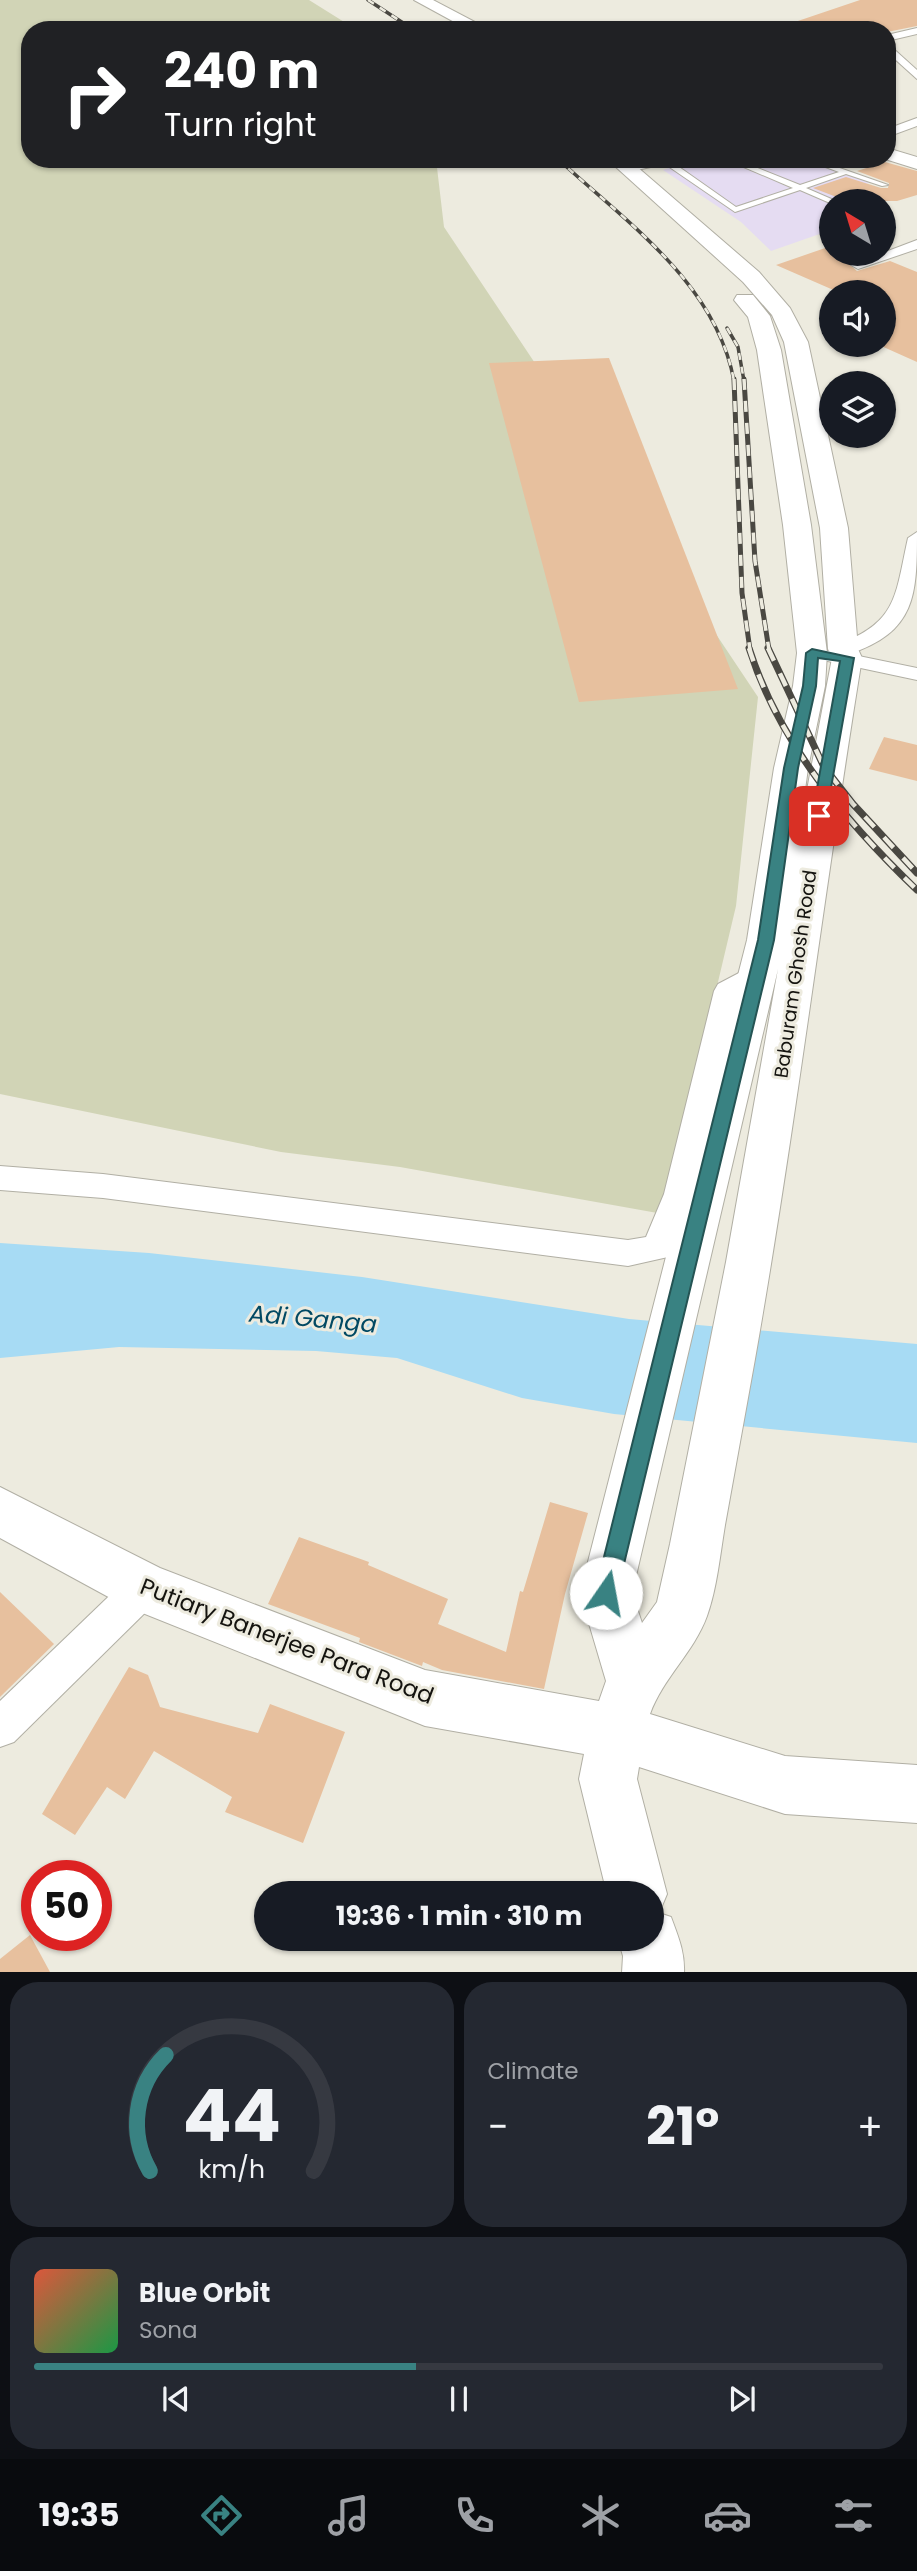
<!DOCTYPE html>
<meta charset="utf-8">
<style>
:root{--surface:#171b24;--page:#242831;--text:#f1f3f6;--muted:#9ea1a6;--line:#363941;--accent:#398282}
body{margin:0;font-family:Poppins,sans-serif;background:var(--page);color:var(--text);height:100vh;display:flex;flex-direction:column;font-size:26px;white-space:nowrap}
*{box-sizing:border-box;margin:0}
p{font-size:23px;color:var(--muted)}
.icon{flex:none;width:38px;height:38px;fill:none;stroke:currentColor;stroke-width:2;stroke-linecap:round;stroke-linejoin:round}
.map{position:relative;height:1972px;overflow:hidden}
.panel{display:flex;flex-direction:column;gap:10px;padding:10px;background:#0d0f14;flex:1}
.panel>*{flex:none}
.banner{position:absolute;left:21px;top:21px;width:875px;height:147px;border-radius:28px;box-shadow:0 2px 5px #0004;background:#202124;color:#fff;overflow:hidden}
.needle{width:46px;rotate:322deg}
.buttons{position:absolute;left:819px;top:189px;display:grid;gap:14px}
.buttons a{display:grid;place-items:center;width:77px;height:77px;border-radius:50%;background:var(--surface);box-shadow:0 2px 5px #0004;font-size:35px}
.speed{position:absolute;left:21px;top:1860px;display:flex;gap:14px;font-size:35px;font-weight:700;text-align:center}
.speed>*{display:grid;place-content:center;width:91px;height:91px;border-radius:50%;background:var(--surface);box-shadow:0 2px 5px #0004;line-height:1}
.speed .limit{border:10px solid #d22;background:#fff;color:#111}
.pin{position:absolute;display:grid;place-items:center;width:60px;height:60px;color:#fff;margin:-30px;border-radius:14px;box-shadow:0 4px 10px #0006}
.me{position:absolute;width:77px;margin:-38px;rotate:12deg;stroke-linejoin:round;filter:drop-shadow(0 0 5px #0008)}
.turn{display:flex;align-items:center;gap:24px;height:147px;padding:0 28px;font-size:32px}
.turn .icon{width:91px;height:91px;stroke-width:2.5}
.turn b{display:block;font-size:49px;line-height:60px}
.big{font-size:52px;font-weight:700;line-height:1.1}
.panel .widget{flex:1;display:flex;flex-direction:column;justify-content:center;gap:10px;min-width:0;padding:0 24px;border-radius:28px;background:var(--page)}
.panel .dial{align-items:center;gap:0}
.dial svg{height:182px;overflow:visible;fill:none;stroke:var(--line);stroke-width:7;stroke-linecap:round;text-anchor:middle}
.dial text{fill:var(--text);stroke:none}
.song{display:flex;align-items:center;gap:21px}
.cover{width:84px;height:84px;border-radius:10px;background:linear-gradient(135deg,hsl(10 70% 55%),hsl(140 70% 35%))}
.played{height:7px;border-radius:4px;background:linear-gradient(90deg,var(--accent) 45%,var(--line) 45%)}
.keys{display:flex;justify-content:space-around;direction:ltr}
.heat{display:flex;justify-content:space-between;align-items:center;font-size:38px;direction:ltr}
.panel .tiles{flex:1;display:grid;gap:10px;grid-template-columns:1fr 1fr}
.widget:last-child{grid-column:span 2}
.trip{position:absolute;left:254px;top:1881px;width:410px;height:70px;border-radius:35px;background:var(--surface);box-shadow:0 2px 5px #0004;font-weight:700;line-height:70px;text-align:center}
.dock{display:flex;height:112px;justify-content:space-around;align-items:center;background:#090b0e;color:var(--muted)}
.dock .icon{width:49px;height:49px}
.dock .current{color:var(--accent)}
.dock b{font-size:32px;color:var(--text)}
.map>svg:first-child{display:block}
.industrial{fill:#e5dcf2}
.green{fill:#d1d4b6}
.water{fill:#a7dbf4}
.building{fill:#e7c09e}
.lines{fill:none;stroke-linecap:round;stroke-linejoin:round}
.lane-casing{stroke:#b1afa4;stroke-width:2}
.street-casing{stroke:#b1afa4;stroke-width:2}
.secondary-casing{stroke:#b1afa4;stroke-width:2}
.lane{fill:#fff;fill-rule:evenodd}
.street{fill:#fff;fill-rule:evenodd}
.secondary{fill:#fff;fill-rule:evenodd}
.rail-far2-casing{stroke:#4a4842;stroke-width:3.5}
.rail-far1-casing{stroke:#4a4842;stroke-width:5}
.rail-casing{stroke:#4a4842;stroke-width:7}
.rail-far2{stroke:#edebdf;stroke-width:2.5;stroke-dasharray:7;stroke-linecap:butt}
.rail-far1{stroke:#edebdf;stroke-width:3.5;stroke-dasharray:11;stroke-linecap:butt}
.rail{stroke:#edebdf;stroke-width:4.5;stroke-dasharray:14;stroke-linecap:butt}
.route{fill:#398282;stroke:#255454;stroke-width:2}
.labels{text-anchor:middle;stroke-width:6;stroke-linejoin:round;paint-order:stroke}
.street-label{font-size:19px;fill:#14130f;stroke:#edebdf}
.near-street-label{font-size:23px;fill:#14130f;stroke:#edebdf}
.near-water-label{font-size:24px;font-style:italic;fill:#014963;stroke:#edebdf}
</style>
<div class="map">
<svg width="917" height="1973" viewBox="0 0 917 1973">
<rect width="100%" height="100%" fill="#edebdf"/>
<polygon class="industrial" points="695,159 815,159 876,180 845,192 855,201 831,201 831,230 771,251 741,222 663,170"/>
<polygon class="green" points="0,0 309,0 357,30 30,30 30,159 436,159 444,227 758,697 736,906 663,1214 400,1167 281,1152 0,1094"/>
<polygon class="water" points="0,1243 149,1253 362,1277 629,1319 917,1344 917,1443 614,1414 522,1398 397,1358 316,1351 119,1347 0,1358"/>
<g class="building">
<polygon points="860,0 917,0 917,26 887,32 887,30 787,30 786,25"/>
<polygon points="885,162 917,171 917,195 897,201 847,201 813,188 846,177 881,188 888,188 889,183 857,171"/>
<polygon points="831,246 831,254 873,254 849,264 857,271 890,261 917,272 917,362 879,345 884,345 884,292 838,292 776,265"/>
<polygon points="609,358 738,689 579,702 489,363"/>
<polygon points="884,737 917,745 917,781 869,769"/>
<polygon points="550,1502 588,1513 565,1594 544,1689 442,1670 423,1662 422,1666 359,1642 360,1638 268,1604 299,1537 369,1562 368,1565 448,1599 438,1624 506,1652 520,1591 523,1592"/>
<polygon points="0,1592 54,1644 0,1697"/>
<polygon points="129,1667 148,1675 160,1707 258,1733 270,1704 345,1732 303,1843 225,1812 232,1797 154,1751 125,1799 107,1787 75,1835 42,1814"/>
<polygon points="30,1935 50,1972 0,1972 0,1959"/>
</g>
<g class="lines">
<g class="lane-casing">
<polygon id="lane" points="668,159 677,159 672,162 736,207 793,188 725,159 735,159 800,185 839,172 804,159 814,159 888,185 882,186 846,174 806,188 836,201 830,203 800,190 735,212 665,164 627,172 624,170"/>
</g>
<g class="street-casing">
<g id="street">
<polygon points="917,28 917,34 887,41 887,35"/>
<polygon points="887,43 917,70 917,79 887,52"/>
<polygon points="917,118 917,126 887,137 887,129"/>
<polygon points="917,240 917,249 858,269 851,265"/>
<path d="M917 532C917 595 916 632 849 654L917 668V680L823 660 820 656 823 652 834 650 836 645C898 623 895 596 908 538Z"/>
<polygon points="758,963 767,965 771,972 767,979 739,996 694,1194 668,1257 628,1266 103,1198 0,1190 0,1166 103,1174 628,1240 646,1237 664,1194 714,991 718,984"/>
<polygon points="144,1570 157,1575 162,1588 157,1601 14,1742 0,1747 0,1701 131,1575"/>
</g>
</g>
<g class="secondary-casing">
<g id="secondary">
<polygon points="414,0 433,0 490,30 469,30"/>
<polygon points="887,148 917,157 917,169 885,159 887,159"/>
<path d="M607 159H628L759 272 790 308 808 342 848 528 858 649 862 658C824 891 796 1126 755 1359 745 1414 735 1470 725 1525 720 1555 717 1588 707 1616 694 1652 663 1678 650 1714L785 1756 917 1765V1823L785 1814 639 1767 637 1779 667 1894 659 1913 671 1917C678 1936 685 1952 684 1973H622L623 1956 618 1939H651V1894H607L579 1779 584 1754 425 1726 125 1606 0 1538V1487L160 1568 425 1670 599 1701 606 1681 580 1593 747 940 774 768 793 686 797 653 783 525 757 350 748 317 734 300 737 295H753L770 316 781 350 811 525 827 653 825 686 808 768 800 827 832 658 828 649 820 528 784 342 772 315 743 282ZM778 969 726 1262 670 1544 657 1602 642 1623 632 1593Z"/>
</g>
</g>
<use href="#lane" class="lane"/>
<use href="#street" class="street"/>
<use href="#secondary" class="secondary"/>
<g class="rail-far2-casing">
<g id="rail-far2">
<polyline points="368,0 414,30"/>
<path d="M558 159C626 222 716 283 734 381"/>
<polyline points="727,328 738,347 744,381"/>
</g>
</g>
<g class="rail-far1-casing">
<g id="rail-far1">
<polyline points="734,379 742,593 750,650"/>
<polyline points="744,379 755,561 769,650"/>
</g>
</g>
<g class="rail-casing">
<g id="rail">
<path d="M749 648C779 743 846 822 917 890"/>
<polyline points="768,648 824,767 853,804 917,873"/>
</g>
</g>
<use href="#rail-far2" class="rail-far2"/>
<use href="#rail-far1" class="rail-far1"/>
<use href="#rail" class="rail"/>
</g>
<polygon class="route" points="812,649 854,658 826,816 819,821 812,816 840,661 818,658 816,686 798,768 774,940 617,1593 614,1601 606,1604 598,1601 595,1593 758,940 784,768 803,686 806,653"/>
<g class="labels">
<g class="street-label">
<text transform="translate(795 974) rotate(-82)" y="7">Baburam Ghosh Road</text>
</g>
<g class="near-street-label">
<text transform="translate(287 1641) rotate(21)" y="8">Putiary Banerjee Para Road</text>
</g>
<g class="near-water-label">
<text transform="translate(313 1319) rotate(5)" y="8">Adi Ganga</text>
</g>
</g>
</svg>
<div class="buttons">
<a><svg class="needle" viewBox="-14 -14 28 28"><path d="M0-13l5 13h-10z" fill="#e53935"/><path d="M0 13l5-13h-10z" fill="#9ea1a6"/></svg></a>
<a><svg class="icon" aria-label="sound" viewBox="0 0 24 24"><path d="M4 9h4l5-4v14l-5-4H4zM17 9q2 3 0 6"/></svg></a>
<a><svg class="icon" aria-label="layers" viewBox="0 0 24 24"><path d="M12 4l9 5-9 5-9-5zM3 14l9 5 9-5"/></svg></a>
</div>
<div class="speed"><div class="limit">50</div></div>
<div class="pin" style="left:819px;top:816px;background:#d93025"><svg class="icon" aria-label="arrive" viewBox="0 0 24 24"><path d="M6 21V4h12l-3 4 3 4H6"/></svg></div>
<svg class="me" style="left:606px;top:1593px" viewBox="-20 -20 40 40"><circle r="19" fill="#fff"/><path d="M0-13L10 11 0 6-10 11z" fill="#398282"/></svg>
<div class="trip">19:36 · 1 min · 310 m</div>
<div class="banner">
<div class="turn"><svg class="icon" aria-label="right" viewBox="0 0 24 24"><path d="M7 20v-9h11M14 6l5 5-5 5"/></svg><div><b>240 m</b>Turn right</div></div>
</div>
</div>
<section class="panel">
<div class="tiles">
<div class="widget dial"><svg viewBox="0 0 100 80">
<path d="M14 69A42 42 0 1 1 86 69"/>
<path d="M14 69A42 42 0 0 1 21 18" stroke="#398282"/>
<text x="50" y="56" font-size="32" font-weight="700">44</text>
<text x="50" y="72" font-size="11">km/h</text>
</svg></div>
<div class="widget"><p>Climate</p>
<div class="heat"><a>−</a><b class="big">21°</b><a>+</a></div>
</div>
<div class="widget">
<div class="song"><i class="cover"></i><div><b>Blue Orbit</b><p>Sona</p></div></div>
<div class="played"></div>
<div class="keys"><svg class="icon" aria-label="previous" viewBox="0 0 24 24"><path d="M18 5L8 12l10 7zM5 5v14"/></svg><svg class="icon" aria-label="pause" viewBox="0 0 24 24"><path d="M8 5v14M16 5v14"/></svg><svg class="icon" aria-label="next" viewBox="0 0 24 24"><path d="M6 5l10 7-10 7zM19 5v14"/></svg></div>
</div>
</div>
</section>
<nav class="dock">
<b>19:35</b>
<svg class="icon current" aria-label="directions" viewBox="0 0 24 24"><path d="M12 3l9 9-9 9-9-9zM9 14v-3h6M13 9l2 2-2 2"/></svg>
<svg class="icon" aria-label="music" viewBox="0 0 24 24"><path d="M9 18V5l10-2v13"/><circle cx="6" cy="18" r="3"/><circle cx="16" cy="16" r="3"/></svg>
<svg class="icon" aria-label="phone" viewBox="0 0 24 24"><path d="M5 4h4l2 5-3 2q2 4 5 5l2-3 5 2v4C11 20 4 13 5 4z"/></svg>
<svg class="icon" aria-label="climate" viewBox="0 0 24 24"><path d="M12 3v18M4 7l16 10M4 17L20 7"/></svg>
<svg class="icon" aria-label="car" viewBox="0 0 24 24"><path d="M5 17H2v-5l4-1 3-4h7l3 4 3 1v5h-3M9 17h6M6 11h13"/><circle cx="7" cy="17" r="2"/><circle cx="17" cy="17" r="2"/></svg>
<svg class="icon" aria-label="filters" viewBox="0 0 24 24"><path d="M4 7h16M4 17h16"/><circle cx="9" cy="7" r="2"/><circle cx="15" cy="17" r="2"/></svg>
</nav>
